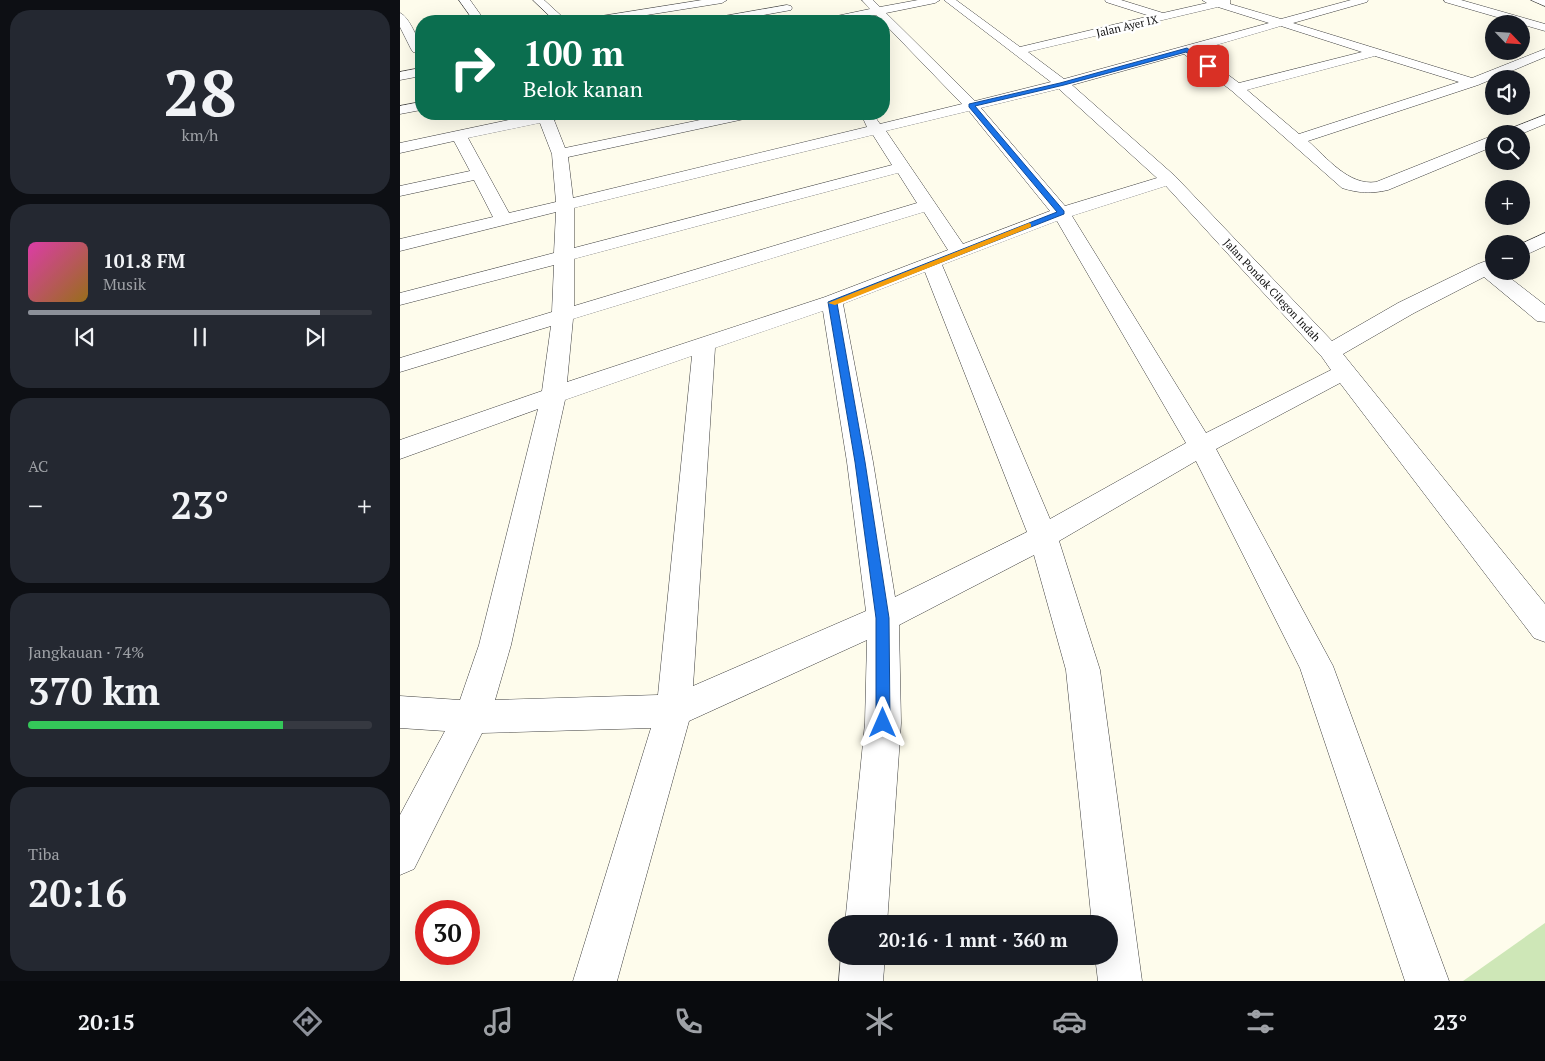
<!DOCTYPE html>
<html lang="id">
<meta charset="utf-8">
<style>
:root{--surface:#171b24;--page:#242831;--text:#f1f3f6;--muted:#9ea1a6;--line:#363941;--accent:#8c9099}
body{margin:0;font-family:"PT Serif",serif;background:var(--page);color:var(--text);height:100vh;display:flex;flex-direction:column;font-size:19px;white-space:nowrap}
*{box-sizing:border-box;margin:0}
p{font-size:16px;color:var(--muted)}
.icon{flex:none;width:28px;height:28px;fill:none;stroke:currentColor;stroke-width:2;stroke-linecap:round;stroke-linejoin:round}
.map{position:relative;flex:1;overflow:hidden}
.details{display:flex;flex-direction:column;gap:10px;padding:10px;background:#0d0f14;width:400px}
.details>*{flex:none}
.banner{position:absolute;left:15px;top:15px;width:475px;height:105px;border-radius:20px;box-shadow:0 5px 20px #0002;background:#0b6e4f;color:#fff;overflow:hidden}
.needle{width:32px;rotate:115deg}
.fabs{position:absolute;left:1085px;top:15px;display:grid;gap:10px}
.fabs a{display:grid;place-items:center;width:45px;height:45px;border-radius:50%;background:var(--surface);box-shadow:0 5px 20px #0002;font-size:25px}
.speed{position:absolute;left:15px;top:900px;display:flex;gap:10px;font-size:25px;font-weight:700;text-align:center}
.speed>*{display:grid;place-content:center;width:65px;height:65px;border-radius:50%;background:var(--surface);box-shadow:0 5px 20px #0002;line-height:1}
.speed .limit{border:8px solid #d22;background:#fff;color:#111}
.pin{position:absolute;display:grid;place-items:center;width:42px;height:42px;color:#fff;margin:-21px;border-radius:10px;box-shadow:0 2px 8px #0006}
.me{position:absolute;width:55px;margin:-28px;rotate:0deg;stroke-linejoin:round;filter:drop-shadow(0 0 4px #0008)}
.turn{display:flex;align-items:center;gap:18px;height:105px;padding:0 25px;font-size:22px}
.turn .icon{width:65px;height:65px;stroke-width:2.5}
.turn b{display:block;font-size:35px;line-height:42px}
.big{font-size:38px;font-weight:700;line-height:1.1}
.details .tile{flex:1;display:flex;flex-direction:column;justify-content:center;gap:8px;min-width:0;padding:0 18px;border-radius:20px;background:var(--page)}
.details .dial{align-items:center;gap:0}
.dial b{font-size:65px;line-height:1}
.song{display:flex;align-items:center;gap:15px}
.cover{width:60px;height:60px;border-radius:8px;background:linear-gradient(135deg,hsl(320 70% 55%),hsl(40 70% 35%))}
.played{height:5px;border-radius:2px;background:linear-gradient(90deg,var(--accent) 85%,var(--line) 85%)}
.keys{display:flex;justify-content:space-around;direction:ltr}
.heat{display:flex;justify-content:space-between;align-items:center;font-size:28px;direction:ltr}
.charge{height:8px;border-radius:4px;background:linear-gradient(90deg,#34c759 74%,var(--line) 0)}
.trip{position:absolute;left:428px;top:915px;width:290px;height:50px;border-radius:25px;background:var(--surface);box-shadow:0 5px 20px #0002;font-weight:700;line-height:50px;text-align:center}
.dock{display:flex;height:80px;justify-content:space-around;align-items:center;background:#090b0e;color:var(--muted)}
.dock .icon{width:35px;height:35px}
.dock .active{color:var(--accent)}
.dock b{font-size:22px;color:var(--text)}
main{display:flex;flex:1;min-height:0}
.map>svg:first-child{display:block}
.green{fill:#cee7b7}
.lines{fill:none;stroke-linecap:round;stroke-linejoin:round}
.minor-casing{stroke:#3f3f3f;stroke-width:1}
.minor{fill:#fff;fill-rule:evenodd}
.route{fill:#1a73e8;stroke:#114b97}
.slow{fill:#f59e0b}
.labels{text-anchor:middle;stroke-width:5;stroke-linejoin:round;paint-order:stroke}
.far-street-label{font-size:11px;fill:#0c0c0c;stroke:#fff}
</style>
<main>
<section class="details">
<div class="tile dial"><b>28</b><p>km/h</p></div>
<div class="tile">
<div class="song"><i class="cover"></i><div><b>101.8 FM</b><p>Musik</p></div></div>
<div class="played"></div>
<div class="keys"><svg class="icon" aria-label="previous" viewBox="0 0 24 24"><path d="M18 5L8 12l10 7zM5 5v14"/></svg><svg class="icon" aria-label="pause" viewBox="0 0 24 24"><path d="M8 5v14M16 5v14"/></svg><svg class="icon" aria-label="next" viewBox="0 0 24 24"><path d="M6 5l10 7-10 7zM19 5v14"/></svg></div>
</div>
<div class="tile"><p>AC</p>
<div class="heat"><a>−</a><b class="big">23°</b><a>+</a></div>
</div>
<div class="tile"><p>Jangkauan · 74%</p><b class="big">370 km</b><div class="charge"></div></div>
<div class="tile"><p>Tiba</p><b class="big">20:16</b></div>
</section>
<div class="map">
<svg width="1145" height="981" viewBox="0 0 1145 981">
<rect width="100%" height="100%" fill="#fefcec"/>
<polygon class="green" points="1145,923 1145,981 1063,981"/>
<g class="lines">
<g class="minor-casing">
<g id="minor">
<polygon points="59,0 70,0 85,21 74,21"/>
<polygon points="133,0 144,0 167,21 155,21"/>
<polygon points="302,0 327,0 322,3 209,21 183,21 189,18"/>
<path d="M462 0H473L480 7 518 0H540L535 3 486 13 575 101 651 82 544 0H556L620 47 750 16 706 2 705 0H721L763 13 807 3 802 0H830V4L881 19 951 0H968L967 2 893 23 1072 78 1145 49V57L1078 85 908 141C927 158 949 186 976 182L1094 135V146L988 190C971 194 958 193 942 188L832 91 784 54 672 85 775 176 932 341 998 303 1078 264 1094 258V271H1101L1145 305V322L1137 321 1084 277 1014 313 943 354 1145 604V642L1134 638 940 383 816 449 933 666 1049 981H1005L900 668 796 461 659 541 700 670 742 981H698L695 956H709V924H692L666 670 634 555 499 625 501 723 487 924H445L465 723 467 640 289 721 217 981H173L251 728 82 733 14 869 0 875V815L45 731 0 728V696L60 700 79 645 138 409 0 459V440L142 391 151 326 0 372V358L152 312 154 265 0 305V293L154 253 156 212 0 251V239L93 217 74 180 0 196V186L70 171 54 141 0 153V143L137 114H168L166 117 154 120 165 148 329 114H356L354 117 349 118 168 157 173 198 467 127 461 114H473L480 124 562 104 476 15 443 21H421L427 18 470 9ZM818 7 869 23 664 79 628 52ZM881 26 962 52 839 83 796 51ZM975 56 1059 82 899 134 847 90ZM659 89 757 178 665 206 581 108ZM569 111 650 211 563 244 486 131ZM140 123 152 154 156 202 109 213 68 138ZM473 135 492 165 174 248V208ZM498 173 517 203 174 306V259ZM766 186 922 357 931 370 806 433 672 216ZM524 212 548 250 425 297 167 382 173 319ZM657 221 786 443 650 519 542 265ZM525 272 627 532 495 597 473 462 443 304ZM423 311 447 462 466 611 293 686 315 348ZM292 356 258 695 95 700 111 645 165 400Z"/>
<polygon points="1044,0 1061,0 1145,24 1145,31 1045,2"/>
<polygon points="1131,0 1145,0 1145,6"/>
<polygon points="387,5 391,6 392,8 391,10 331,21 307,21 313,18"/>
<path d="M0 13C8 15 21 43 21 52H13L11 49 0 27Z"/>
<polygon points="21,68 21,76 0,80 0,72"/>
<polygon points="21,102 21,110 0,114 0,106"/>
<polygon points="1145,115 1145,124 1121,134 1102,134 1104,131"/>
<polygon points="1145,233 1145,246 1121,257 1121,244"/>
<polygon points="441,956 485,956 483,981 439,981"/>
</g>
</g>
<use href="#minor" class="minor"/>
</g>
<polygon class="route" points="787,48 810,65 810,67 806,67 786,52 664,85 575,106 664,211 664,214 437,303 465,462 489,618 490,723 488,728 483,730 478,728 476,723 476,618 455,462 428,302 657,212 569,107 569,104 660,83"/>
<polygon class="slow" points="629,223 631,224 631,227 435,305 428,303"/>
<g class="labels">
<g class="far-street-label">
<text transform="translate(727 26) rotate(-13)" y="4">Jalan Ayer IX</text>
<text transform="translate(872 290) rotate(47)" y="4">Jalan Pondok Cilegon Indah</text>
</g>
</g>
</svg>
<div class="fabs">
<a><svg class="needle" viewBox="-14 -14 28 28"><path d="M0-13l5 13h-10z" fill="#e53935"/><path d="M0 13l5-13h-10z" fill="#9ea1a6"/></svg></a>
<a><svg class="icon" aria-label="sound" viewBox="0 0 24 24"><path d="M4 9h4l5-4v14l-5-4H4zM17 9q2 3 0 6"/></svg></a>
<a><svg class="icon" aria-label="search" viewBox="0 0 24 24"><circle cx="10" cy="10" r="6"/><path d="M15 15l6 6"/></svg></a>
<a>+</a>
<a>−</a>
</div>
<div class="speed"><div class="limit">30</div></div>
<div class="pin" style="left:808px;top:66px;background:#d93025"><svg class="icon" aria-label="arrive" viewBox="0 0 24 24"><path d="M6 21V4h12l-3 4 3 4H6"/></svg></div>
<svg class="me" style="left:483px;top:723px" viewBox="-20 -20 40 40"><path d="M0-17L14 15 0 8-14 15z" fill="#1a73e8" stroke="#fff" stroke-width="4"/></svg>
<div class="trip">20:16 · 1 mnt · 360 m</div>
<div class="banner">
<div class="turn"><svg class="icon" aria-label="right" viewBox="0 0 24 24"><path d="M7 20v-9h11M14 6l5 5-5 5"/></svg><div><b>100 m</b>Belok kanan</div></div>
</div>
</div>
</main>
<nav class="dock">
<b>20:15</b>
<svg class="icon active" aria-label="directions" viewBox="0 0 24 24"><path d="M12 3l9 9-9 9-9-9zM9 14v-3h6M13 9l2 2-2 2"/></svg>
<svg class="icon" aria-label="music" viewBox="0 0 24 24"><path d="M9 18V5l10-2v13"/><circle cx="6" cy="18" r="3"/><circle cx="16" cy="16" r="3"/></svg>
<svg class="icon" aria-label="phone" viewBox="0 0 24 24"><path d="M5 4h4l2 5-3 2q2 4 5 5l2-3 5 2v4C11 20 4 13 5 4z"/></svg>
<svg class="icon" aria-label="climate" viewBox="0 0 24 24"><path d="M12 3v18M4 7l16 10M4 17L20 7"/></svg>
<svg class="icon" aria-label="car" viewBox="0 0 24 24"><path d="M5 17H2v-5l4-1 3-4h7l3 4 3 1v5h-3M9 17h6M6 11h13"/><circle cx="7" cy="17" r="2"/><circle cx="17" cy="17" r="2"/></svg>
<svg class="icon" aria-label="filters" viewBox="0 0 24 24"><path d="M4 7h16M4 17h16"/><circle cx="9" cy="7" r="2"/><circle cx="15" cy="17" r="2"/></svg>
<b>23°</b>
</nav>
